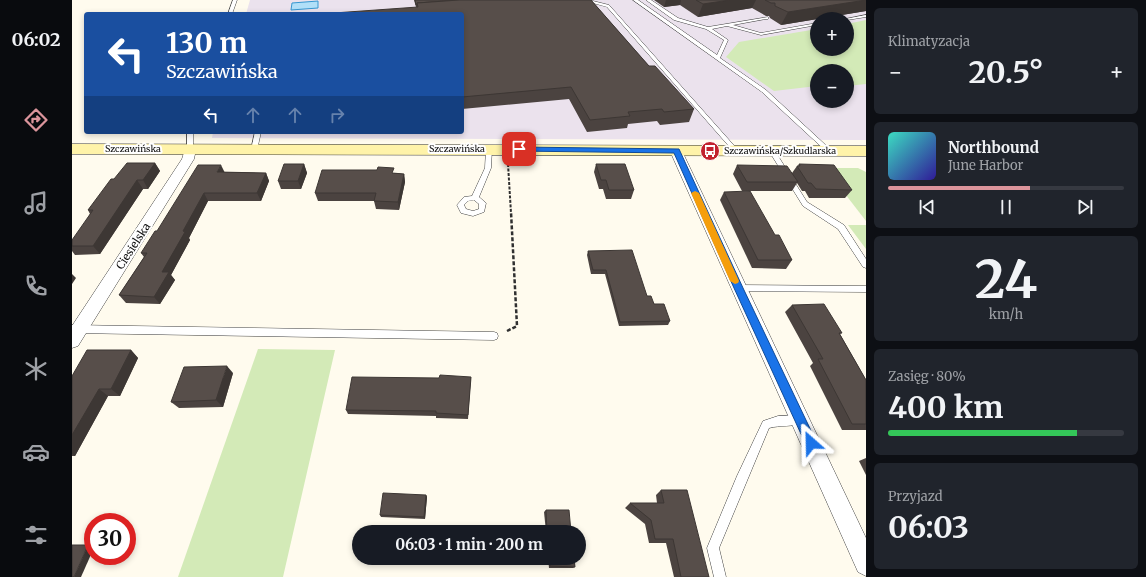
<!DOCTYPE html>
<html lang="pl">
<meta charset="utf-8">
<style>
:root{--surface:#171b24;--page:#20242c;--text:#f1f3f6;--muted:#9ea1a6;--line:#363941;--accent:#dc959c}
body{margin:0;font-family:Merriweather,serif;background:var(--page);color:var(--text);height:100vh;display:flex;flex-direction:column;font-size:15px;white-space:nowrap}
*{box-sizing:border-box;margin:0}
p{font-size:13px;color:var(--muted)}
.icon{flex:none;width:22px;height:22px;fill:none;stroke:currentColor;stroke-width:2;stroke-linecap:round;stroke-linejoin:round}
.map{position:relative;flex:1;overflow:hidden}
.panel{display:flex;flex-direction:column;gap:8px;padding:8px;background:#0d0f14;width:280px}
.panel>*{flex:none}
.banner{position:absolute;left:12px;top:12px;width:380px;height:122px;border-radius:4px;box-shadow:0 2px 6px #0003;background:#1a4fa0;color:#fff;overflow:hidden}
.fabs{position:absolute;left:738px;top:12px;display:grid;gap:8px}
.fabs a{display:grid;place-items:center;width:44px;height:44px;border-radius:50%;background:var(--surface);box-shadow:0 2px 6px #0003;font-size:20px}
.speed{position:absolute;left:12px;top:513px;display:flex;gap:8px;font-size:20px;font-weight:700;text-align:center}
.speed>*{display:grid;place-content:center;width:52px;height:52px;border-radius:50%;background:var(--surface);box-shadow:0 2px 6px #0003;line-height:1}
.speed .limit{border:6px solid #d22;background:#fff;color:#111}
.pin{position:absolute;display:grid;place-items:center;width:34px;height:34px;color:#fff;margin:-17px;border-radius:8px;box-shadow:0 2px 6px #0006}
.me{position:absolute;width:44px;margin:-22px;rotate:335deg;stroke-linejoin:round;filter:drop-shadow(0 0 3px #0008)}
.turn{display:flex;align-items:center;gap:14px;height:84px;padding:0 16px;font-size:18px}
.turn .icon{width:52px;height:52px;stroke-width:2.5}
.turn b{display:block;font-size:28px;line-height:34px}
.lanes{display:flex;align-items:center;height:38px;padding:0 16px;background:#0003;justify-content:center;gap:20px;direction:ltr}
.lanes .off{opacity:.35}
.big{font-size:30px;font-weight:700;line-height:1.1}
.panel .card{flex:1;display:flex;flex-direction:column;justify-content:center;gap:6px;min-width:0;padding:0 14px;border-radius:6px;background:var(--page)}
.panel .dial{align-items:center;gap:0}
.dial b{font-size:52px;line-height:1}
.song{display:flex;align-items:center;gap:12px}
.cover{width:48px;height:48px;border-radius:6px;background:linear-gradient(135deg,hsl(170 70% 55%),hsl(250 70% 35%))}
.played{height:4px;border-radius:2px;background:linear-gradient(90deg,var(--accent) 60%,var(--line) 60%)}
.keys{display:flex;justify-content:space-around;direction:ltr}
.heat{display:flex;justify-content:space-between;align-items:center;font-size:22px;direction:ltr}
.charge{height:6px;border-radius:3px;background:linear-gradient(90deg,#34c759 80%,var(--line) 0)}
.trip{position:absolute;left:280px;top:525px;width:234px;height:40px;border-radius:20px;background:var(--surface);box-shadow:0 2px 6px #0003;font-weight:700;line-height:40px;text-align:center}
main{display:flex;flex:1;min-height:0}
.dock{display:flex;flex-direction:column;width:72px;justify-content:space-around;align-items:center;background:#090b0e;color:var(--muted)}
.dock .icon{width:28px;height:28px}
.dock .on{color:var(--accent)}
.dock b{font-size:18px;color:var(--text)}
.map>svg:first-child{display:block}
.industrial{fill:#ebe2ed;fill-rule:evenodd}
.green{fill:#d3eab7}
.water{fill:#b1dff8;stroke:#3697d1}
.lines{fill:none;stroke-linecap:round;stroke-linejoin:round}
.lane-casing{stroke:#414141;stroke-width:1}
.street-casing{stroke:#414141;stroke-width:1}
.secondary-casing{stroke:#303030;stroke-width:1}
.path-far1{stroke:#303030;stroke-width:2;stroke-dasharray:3 1.5;stroke-linecap:butt}
.path{stroke:#303030;stroke-width:2.5;stroke-dasharray:4 2;stroke-linecap:butt}
.lane{fill:#fff;fill-rule:evenodd}
.street{fill:#fff;fill-rule:evenodd}
.secondary{fill:#fff3a9;fill-rule:evenodd}
.wall{fill:#4b4340}
.shaded-wall{fill:#3d3734}
.building{fill:#574e4a;stroke:#3d3734}
.route{fill:#1a73e8;stroke:#114b97}
.slow{fill:#f59e0b}
.labels{text-anchor:middle;stroke-width:4;stroke-linejoin:round;paint-order:stroke}
.far-street-label{font-size:9px;fill:#0e0e0e;stroke:#fff}
.far-poi-label{font-size:9px;fill:#0e0e0e;stroke:#fff;text-anchor:start}
.street-label{font-size:11px;fill:#0e0e0e;stroke:#fff}
</style>
<main>
<nav class="dock">
<b>06:02</b>
<svg class="icon on" aria-label="directions" viewBox="0 0 24 24"><path d="M12 3l9 9-9 9-9-9zM9 14v-3h6M13 9l2 2-2 2"/></svg>
<svg class="icon" aria-label="music" viewBox="0 0 24 24"><path d="M9 18V5l10-2v13"/><circle cx="6" cy="18" r="3"/><circle cx="16" cy="16" r="3"/></svg>
<svg class="icon" aria-label="phone" viewBox="0 0 24 24"><path d="M5 4h4l2 5-3 2q2 4 5 5l2-3 5 2v4C11 20 4 13 5 4z"/></svg>
<svg class="icon" aria-label="climate" viewBox="0 0 24 24"><path d="M12 3v18M4 7l16 10M4 17L20 7"/></svg>
<svg class="icon" aria-label="car" viewBox="0 0 24 24"><path d="M5 17H2v-5l4-1 3-4h7l3 4 3 1v5h-3M9 17h6M6 11h13"/><circle cx="7" cy="17" r="2"/><circle cx="17" cy="17" r="2"/></svg>
<svg class="icon" aria-label="filters" viewBox="0 0 24 24"><path d="M4 7h16M4 17h16"/><circle cx="9" cy="7" r="2"/><circle cx="15" cy="17" r="2"/></svg>
</nav>
<div class="map">
<svg width="794" height="577" viewBox="0 0 794 577">
<rect width="100%" height="100%" fill="#fffbee"/>
<path class="industrial" d="M178 0H794V140L140 138 141 132H390V14H174ZM745 19H775V49H745ZM745 71H775V101H745Z"/>
<g class="green">
<polygon points="794,20 794,84 775,86 775,71 745,71 745,86 702,91 654,57 667,42 745,29 745,49 775,49 775,24"/>
<polygon points="753,168 786,168 794,172 794,221"/>
<polygon points="776,225 794,225 794,249"/>
<polygon points="186,349 263,350 211,577 106,577"/>
</g>
<polygon class="water" points="246,1 246,8 219,10 220,3"/>
<g class="lines">
<g class="lane-casing">
<g id="lane">
<polygon points="161,0 165,0 160,14 156,14"/>
<polygon points="510,0 517,0 537,5 666,150 666,152 662,152 535,7"/>
<polygon points="561,0 566,0 645,55 652,40 634,29 602,20 574,0 579,0 606,18 636,27 696,17 696,19 694,19 661,25 689,33 745,23 745,25 689,35 655,26 640,29 656,40 648,58 694,90 759,150 759,152 755,152 690,92"/>
<polygon points="794,15 794,17 775,20 775,19 773,19"/>
<polygon points="115,132 121,132 121,149 118,151 115,149"/>
<polygon points="183,132 189,132 185,150 182,152 179,150"/>
<path d="M417 147 420 149 419 168 407 197 414 203 412 212 401 216 389 213 385 205 392 197 400 196 413 168 414 149ZM402 200 407 204V209L401 211 394 209 392 205 396 201Z"/>
<polygon points="700,149 703,151 735,202 772,225 794,259 794,268 791,267 766,229 731,206 697,151"/>
<polygon points="666,285 794,286 794,292 666,291 663,290 662,288 663,286"/>
<polygon points="0,325 422,332 425,333 426,336 425,339 422,340 0,333"/>
<path d="M728 415 731 417 733 420 731 423C721 427 708 425 697 428L647 548 654 577H642L635 548 665 476 691 421 706 416Z"/>
</g>
</g>
<g class="street-casing">
<g id="street">
<polygon points="118,145 122,146 124,149 122,159 6,346 0,348 0,326 110,159 114,146"/>
<polygon points="604,147 608,148 610,151 794,538 794,576 786,572 598,151 600,148"/>
</g>
</g>
<g class="secondary-casing">
<polygon id="secondary" points="0,144 794,146 794,156 0,154"/>
</g>
<polyline class="path-far1" points="436,164 439,213"/>
<polyline class="path" points="435,331 445,326 439,212"/>
<use href="#lane" class="lane"/>
<use href="#street" class="street"/>
<use href="#secondary" class="secondary"/>
</g>
<g class="wall">
<polygon points="342,0 519,0 577,66 622,109 617,122 588,125 585,121 556,124 555,128 515,132 497,99 390,109 390,14 344,7"/>
<polygon points="582,0 794,0 794,11 709,25 698,18 697,16 694,16 680,8 626,17 608,5 592,7"/>
<polygon points="83,163 88,171 76,189 71,189 28,254 3,255 0,251 0,246 18,214 16,210 42,179"/>
<polygon points="232,164 235,173 229,189 209,189 206,181"/>
<polygon points="524,164 562,190 559,199 534,199 531,189 527,189 522,172"/>
<polygon points="727,164 780,190 773,198 737,198 733,191 730,191 725,183 720,191 670,191 661,174 665,165 720,173 725,166 726,166"/>
<polygon points="153,172 194,173 197,181 189,201 136,201 117,238 118,240 99,275 103,280 88,304 54,303 47,295 72,257 69,253"/>
<polygon points="323,173 332,174 333,182 327,210 304,209 302,201 246,201 243,193"/>
<polygon points="652,192 720,260 714,269 680,268 648,200"/>
<polygon points="516,251 575,296 582,304 598,321 596,325 547,326 533,274 519,274 515,255"/>
<polygon points="720,305 770,333 768,334 794,380 794,430 770,430 738,366 741,363 713,312"/>
<polygon points="59,350 66,358 48,396 36,396 3,456 0,456 0,376"/>
<polygon points="161,373 151,407 107,408 99,402"/>
<polygon points="399,377 396,419 364,418 364,416 276,414 274,410 367,378"/>
<polygon points="794,458 794,475 787,461"/>
<polygon points="589,490 637,577 602,577 594,543 577,543 573,524 553,508 558,503 585,503 584,495"/>
<polygon points="354,495 355,497 353,519 309,517 308,515"/>
<polygon points="474,510 499,532 474,532 472,512"/>
<polygon points="476,558 502,558 503,567 501,568 477,568"/>
</g>
<g class="shaded-wall">
<polygon points="594,0 609,0 608,5 592,7"/>
<polygon points="658,0 684,0 680,8 626,17 631,4"/>
<polygon points="794,0 794,11 709,25 716,12"/>
<polygon points="83,163 88,171 76,189 71,180"/>
<polygon points="232,164 235,173 229,189 226,181"/>
<polygon points="149,165 153,173 145,172"/>
<polygon points="194,173 197,181 189,201 185,193"/>
<polygon points="332,174 333,182 327,210 326,202"/>
<polygon points="65,180 71,189 28,254 21,246"/>
<polygon points="132,193 136,201 117,238 118,240 99,275 103,280 88,304 82,297 90,272 111,231"/>
<polygon points="0,274 4,278 0,284"/>
<polygon points="59,350 66,358 48,396 39,389"/>
<polygon points="155,366 161,373 151,407 144,400"/>
<polygon points="27,389 36,396 3,456 0,454 0,435"/>
<polygon points="354,495 355,497 353,519 352,517"/>
<polygon points="16,545 21,547 21,550 9,577 2,577"/>
</g>
<g class="building">
<polygon points="343,0 387,0 345,3 345,5 344,5"/>
<polygon points="387,0 519,0 577,66 583,66 622,109 592,112 590,109 556,112 558,116 518,120 499,87 390,97 390,14 262,14 262,13 346,7 345,3"/>
<polygon points="624,0 658,0 631,4"/>
<polygon points="693,0 794,0 716,12 703,6 703,3 699,3"/>
<polygon points="55,163 83,163 71,180 65,180 21,246 0,246 0,240 21,210 16,210 39,179 42,179"/>
<polygon points="212,164 232,164 226,181 206,181"/>
<polygon points="524,164 553,164 562,190 537,190 534,180 529,180"/>
<polygon points="727,164 762,165 780,190 744,189 739,183 736,183 725,166 728,166"/>
<polygon points="126,165 149,165 145,172 194,173 185,193 132,193 111,231 113,232 90,272 97,272 82,297 47,295 75,253 69,253 83,231 85,231"/>
<polygon points="665,165 715,166 726,182 675,182"/>
<polygon points="306,167 322,168 320,173 332,174 326,202 302,201 304,193 243,193 250,170 305,170"/>
<polygon points="678,191 703,235 707,235 720,260 686,260 652,192"/>
<polygon points="560,250 575,296 579,296 582,304 592,304 598,321 548,322 534,270 521,270 516,251"/>
<polygon points="752,304 770,333 767,333 794,380 794,424 780,424 746,359 751,359 720,305"/>
<polygon points="15,350 59,350 39,389 27,389 0,435 0,376"/>
<polygon points="155,366 144,400 99,402 112,367"/>
<polygon points="368,375 399,377 396,415 364,413 364,411 274,410 280,377 367,378"/>
<polygon points="589,490 615,490 637,577 609,577 601,539 583,539 579,520 558,503 592,503"/>
<polygon points="311,493 354,495 352,517 308,515"/>
<polygon points="474,510 497,510 499,532 475,532"/>
<polygon points="0,545 16,545 2,577 0,577"/>
<polygon points="477,558 502,558 503,567 478,566"/>
</g>
<polygon class="route" points="447,147 607,149 671,288 743,439 745,443 743,447 739,448 735,447 662,288 602,153 444,151 443,149"/>
<polygon class="slow" points="623,191 627,193 667,281 666,283 663,284 658,281 619,193"/>
<defs>
<g id="bus-disc" transform="scale(1)"><circle r="9.5" fill="#c2222d" stroke="#fff"/><path d="M-5-6H5V4H4V6H2V4H-2V6H-4V4H-5ZM-3.5-4V0h7V-4ZM-3.5 1.2v1.5H-2V1.2ZM2 1.2v1.5H3.5V1.2Z" fill="#fff"/></g>
</defs>
<g fill-rule="evenodd">
<use href="#bus-disc" x="638" y="151"/>
</g>
<g class="labels">
<g class="far-street-label">
<text x="61" y="152">Szczawińska</text>
<text x="385" y="152">Szczawińska</text>
</g>
<g class="far-poi-label">
<text x="652" y="154">Szczawińska/Szkudlarska</text>
</g>
<g class="street-label">
<text transform="translate(61 246) rotate(-57)" y="4">Ciesielska</text>
</g>
</g>
</svg>
<div class="fabs">
<a>+</a>
<a>−</a>
</div>
<div class="speed"><div class="limit">30</div></div>
<div class="pin" style="left:447px;top:149px;background:#d93025"><svg class="icon" aria-label="arrive" viewBox="0 0 24 24"><path d="M6 21V4h12l-3 4 3 4H6"/></svg></div>
<svg class="me" style="left:739px;top:443px" viewBox="-20 -20 40 40"><path d="M0-17L14 15 0 8-14 15z" fill="#1a73e8" stroke="#fff" stroke-width="4"/></svg>
<div class="trip">06:03 · 1 min · 200 m</div>
<div class="banner">
<div class="turn"><svg class="icon" aria-label="left" viewBox="0 0 24 24"><path d="M17 20v-9H6M10 6l-5 5 5 5"/></svg><div><b>130 m</b>Szczawińska</div></div>
<div class="lanes"><svg class="icon" aria-label="left" viewBox="0 0 24 24"><path d="M17 20v-9H6M10 6l-5 5 5 5"/></svg><svg class="icon off" aria-label="ahead" viewBox="0 0 24 24"><path d="M12 20V5M6 11l6-6 6 6"/></svg><svg class="icon off" aria-label="ahead" viewBox="0 0 24 24"><path d="M12 20V5M6 11l6-6 6 6"/></svg><svg class="icon off" aria-label="right" viewBox="0 0 24 24"><path d="M7 20v-9h11M14 6l5 5-5 5"/></svg></div>
</div>
</div>
<section class="panel">
<div class="card"><p>Klimatyzacja</p>
<div class="heat"><a>−</a><b class="big">20.5°</b><a>+</a></div>
</div>
<div class="card">
<div class="song"><i class="cover"></i><div><b>Northbound</b><p>June Harbor</p></div></div>
<div class="played"></div>
<div class="keys"><svg class="icon" aria-label="previous" viewBox="0 0 24 24"><path d="M18 5L8 12l10 7zM5 5v14"/></svg><svg class="icon" aria-label="pause" viewBox="0 0 24 24"><path d="M8 5v14M16 5v14"/></svg><svg class="icon" aria-label="next" viewBox="0 0 24 24"><path d="M6 5l10 7-10 7zM19 5v14"/></svg></div>
</div>
<div class="card dial"><b>24</b><p>km/h</p></div>
<div class="card"><p>Zasięg · 80%</p><b class="big">400 km</b><div class="charge"></div></div>
<div class="card"><p>Przyjazd</p><b class="big">06:03</b></div>
</section>
</main>
